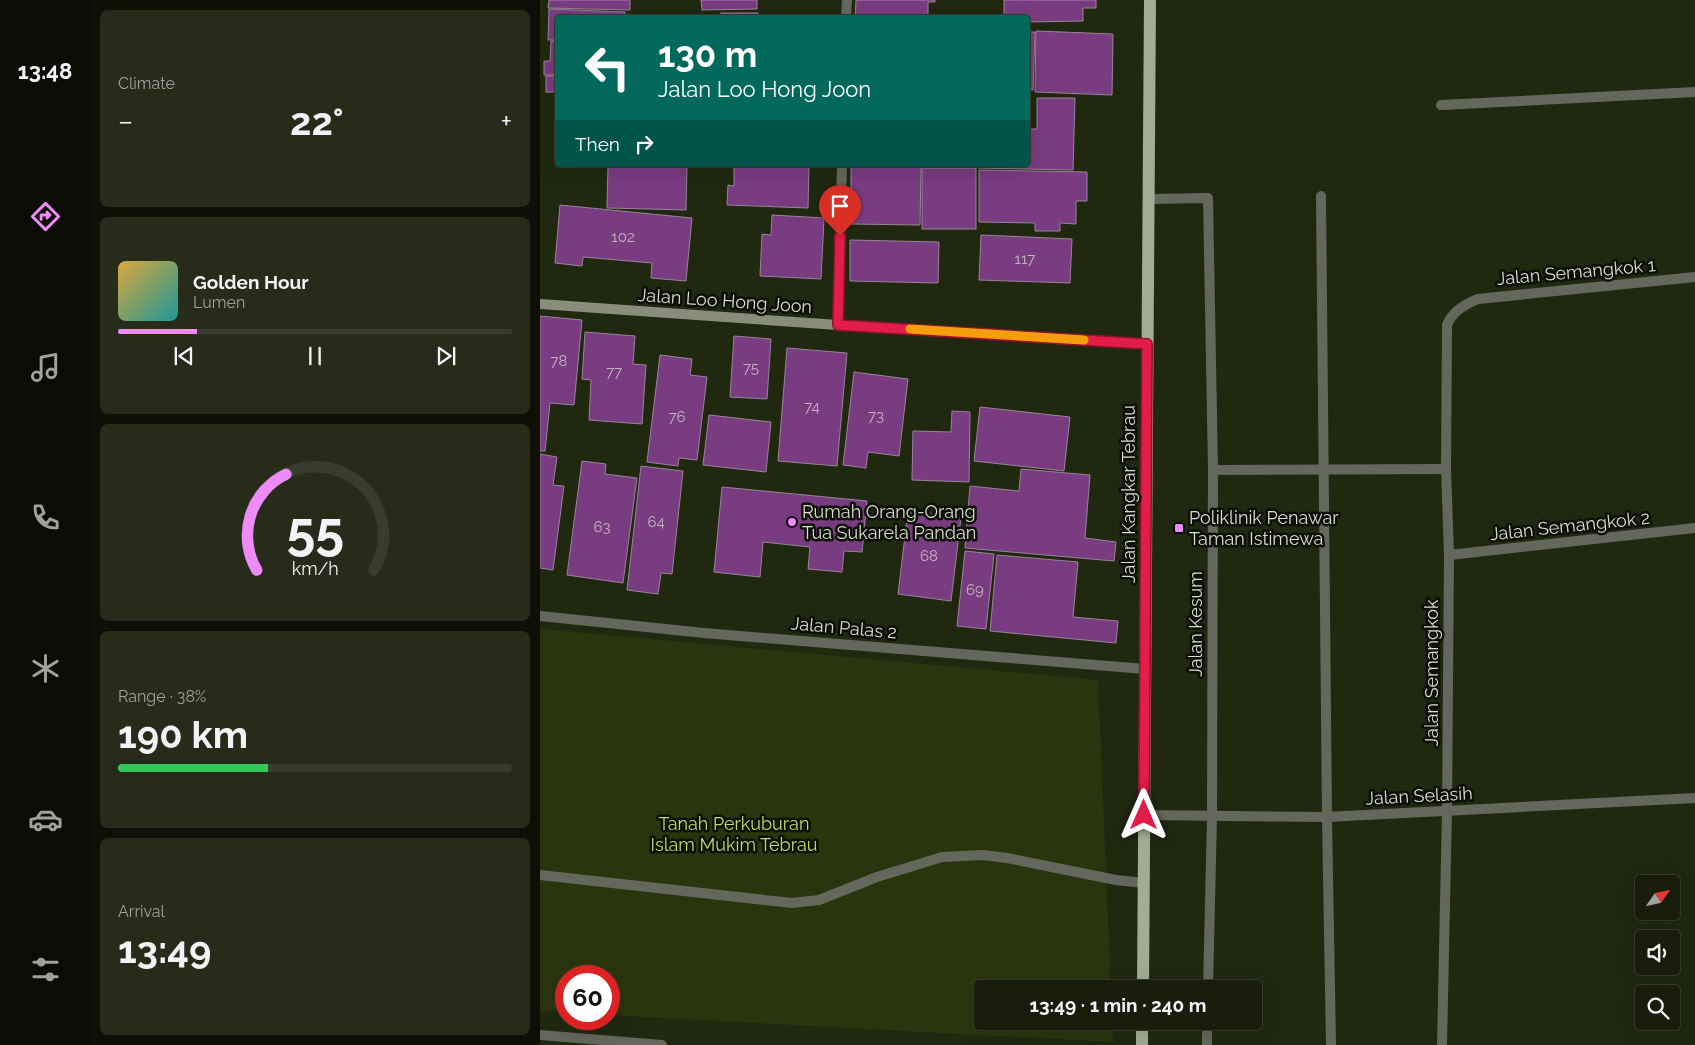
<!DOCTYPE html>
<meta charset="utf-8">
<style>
:root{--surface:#191e0c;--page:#262b1a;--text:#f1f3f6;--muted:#9fa29d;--line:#373c2d;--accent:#ed8cf9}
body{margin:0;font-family:Raleway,sans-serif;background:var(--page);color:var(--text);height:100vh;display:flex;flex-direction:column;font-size:19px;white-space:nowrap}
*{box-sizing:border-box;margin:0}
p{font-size:16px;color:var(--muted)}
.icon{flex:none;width:28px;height:28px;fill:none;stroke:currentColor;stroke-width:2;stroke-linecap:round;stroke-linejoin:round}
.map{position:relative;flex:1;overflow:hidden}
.sheet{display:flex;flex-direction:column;gap:10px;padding:10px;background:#0e1007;width:450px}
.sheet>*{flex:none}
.guide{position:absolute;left:15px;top:15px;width:475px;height:152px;border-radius:5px;box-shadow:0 5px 20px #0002,0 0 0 1px var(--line);background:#00695c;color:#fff;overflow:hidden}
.needle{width:32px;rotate:56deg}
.fabs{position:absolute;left:1095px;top:875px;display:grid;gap:10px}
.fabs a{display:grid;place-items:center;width:45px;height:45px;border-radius:5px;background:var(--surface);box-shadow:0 5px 20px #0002,0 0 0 1px var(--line);font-size:25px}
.speed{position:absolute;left:15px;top:965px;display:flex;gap:10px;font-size:25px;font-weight:700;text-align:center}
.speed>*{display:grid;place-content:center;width:65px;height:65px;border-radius:50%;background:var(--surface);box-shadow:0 5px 20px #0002,0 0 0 1px var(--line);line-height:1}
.speed .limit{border:8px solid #d22;background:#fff;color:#111}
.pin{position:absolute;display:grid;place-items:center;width:42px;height:42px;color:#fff;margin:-51px -21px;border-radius:50% 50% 50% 0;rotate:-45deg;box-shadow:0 0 5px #0007}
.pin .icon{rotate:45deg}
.me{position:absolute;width:55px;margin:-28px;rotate:0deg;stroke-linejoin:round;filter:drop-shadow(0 0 4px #0008)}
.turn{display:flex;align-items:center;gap:18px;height:105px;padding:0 20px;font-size:22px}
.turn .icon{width:65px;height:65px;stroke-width:2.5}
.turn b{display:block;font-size:35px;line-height:42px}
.then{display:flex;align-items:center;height:48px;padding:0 20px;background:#0003;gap:10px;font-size:19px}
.big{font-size:38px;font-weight:700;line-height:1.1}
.sheet .card{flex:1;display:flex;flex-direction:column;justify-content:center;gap:8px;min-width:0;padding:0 18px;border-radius:8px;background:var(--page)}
.sheet .dial{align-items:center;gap:0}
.dial svg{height:130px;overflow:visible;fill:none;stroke:var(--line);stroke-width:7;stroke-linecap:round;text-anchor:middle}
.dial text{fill:var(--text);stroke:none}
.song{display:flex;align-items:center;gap:15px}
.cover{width:60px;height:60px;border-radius:8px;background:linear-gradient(135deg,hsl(40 70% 55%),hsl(180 70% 35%))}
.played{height:5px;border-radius:2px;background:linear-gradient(90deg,var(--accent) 20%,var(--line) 20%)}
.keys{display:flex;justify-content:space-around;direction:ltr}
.heat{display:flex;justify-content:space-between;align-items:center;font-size:28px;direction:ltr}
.charge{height:8px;border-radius:4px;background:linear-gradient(90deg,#34c759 38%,var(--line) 0)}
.trip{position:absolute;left:434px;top:980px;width:288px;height:50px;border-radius:5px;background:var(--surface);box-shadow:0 5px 20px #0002,0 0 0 1px var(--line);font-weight:700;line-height:50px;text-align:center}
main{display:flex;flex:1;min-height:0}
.dock{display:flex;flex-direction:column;width:90px;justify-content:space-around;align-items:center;background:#0a0c05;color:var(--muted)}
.dock .icon{width:35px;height:35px}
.dock .on{color:var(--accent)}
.dock b{font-size:22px;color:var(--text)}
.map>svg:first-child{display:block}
.green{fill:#2b350d}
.building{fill:#793c81;stroke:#99849b}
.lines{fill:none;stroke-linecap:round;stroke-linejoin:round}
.lane{stroke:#64685c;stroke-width:10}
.street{stroke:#64685c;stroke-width:10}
.secondary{stroke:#888e7b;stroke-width:10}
.primary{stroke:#a3ab93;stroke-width:12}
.route-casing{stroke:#92132f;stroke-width:12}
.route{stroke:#e11d48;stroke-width:9}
.slow{stroke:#f59e0b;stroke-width:9}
.poi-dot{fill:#ed8cf9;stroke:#0c0f06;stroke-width:2}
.labels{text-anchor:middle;stroke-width:5;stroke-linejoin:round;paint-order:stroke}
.number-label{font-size:15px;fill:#c0b5bb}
.street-label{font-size:18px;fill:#d8ddce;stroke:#0c0f06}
.poi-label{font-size:18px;fill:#d8ddce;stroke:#0c0f06;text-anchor:start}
.park-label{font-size:18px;fill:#bddf62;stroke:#0c0f06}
</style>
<main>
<nav class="dock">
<b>13:48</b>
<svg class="icon on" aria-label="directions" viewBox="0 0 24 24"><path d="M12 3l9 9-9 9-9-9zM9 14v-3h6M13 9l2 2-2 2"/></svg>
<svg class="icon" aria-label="music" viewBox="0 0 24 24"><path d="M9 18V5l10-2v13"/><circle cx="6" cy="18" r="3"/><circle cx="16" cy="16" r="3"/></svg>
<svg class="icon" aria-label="phone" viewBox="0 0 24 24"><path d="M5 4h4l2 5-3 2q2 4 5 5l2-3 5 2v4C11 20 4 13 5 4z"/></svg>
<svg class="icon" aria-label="climate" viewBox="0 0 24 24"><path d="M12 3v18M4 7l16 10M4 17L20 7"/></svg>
<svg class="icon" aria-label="car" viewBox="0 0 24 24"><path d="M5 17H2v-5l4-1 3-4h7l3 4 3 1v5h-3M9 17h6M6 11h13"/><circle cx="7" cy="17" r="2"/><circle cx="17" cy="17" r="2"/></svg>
<svg class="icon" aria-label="filters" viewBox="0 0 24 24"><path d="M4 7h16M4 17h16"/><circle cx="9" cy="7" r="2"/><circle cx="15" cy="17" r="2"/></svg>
</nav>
<section class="sheet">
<div class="card"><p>Climate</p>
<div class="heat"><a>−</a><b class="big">22°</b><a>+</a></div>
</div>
<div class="card">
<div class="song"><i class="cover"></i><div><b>Golden Hour</b><p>Lumen</p></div></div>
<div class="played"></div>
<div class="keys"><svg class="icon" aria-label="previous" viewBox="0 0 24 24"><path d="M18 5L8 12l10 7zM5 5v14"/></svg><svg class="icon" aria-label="pause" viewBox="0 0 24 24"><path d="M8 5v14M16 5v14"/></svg><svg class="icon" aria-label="next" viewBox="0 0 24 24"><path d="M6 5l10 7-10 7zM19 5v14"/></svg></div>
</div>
<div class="card dial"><svg viewBox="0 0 100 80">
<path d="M14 69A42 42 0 1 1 86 69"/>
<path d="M14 69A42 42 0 0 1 32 10" stroke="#ed8cf9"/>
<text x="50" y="56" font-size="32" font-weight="700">55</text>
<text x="50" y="72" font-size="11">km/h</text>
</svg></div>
<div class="card"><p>Range · 38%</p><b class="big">190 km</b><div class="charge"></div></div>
<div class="card"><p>Arrival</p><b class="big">13:49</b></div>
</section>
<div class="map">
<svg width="1155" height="1045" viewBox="0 0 1155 1045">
<rect width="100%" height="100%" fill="#212810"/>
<polygon class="green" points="0,629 558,680 571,989 442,989 442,1021 572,1021 573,1042 69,1015 69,976 26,976 26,1012 0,1011"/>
<g class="building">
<polygon points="9,0 90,0 90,10 8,8"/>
<polygon points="161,0 217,0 217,9 162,10"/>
<polygon points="316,0 395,0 395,2 388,2 388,18 315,18"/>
<polygon points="464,0 556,0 556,8 543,8 543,21 488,22 488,18 464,18"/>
<polygon points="9,9 85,12 85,18 18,18 18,40 8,40"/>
<rect x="181" y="13" width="37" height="5"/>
<polygon points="496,31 573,34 572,95 495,92"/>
<polygon points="488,32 495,32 493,90 488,90"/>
<polygon points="11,41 18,41 18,75 4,75 4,61 10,61"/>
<rect x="6" y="76" width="12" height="16"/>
<polygon points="497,98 535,98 533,170 438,168 438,165 488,165 488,129 497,129"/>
<polygon points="68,165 147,165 146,210 67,208"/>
<polygon points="194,165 269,165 268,208 187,205 188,185 194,186"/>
<polygon points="311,166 381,167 380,225 311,224"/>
<rect x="382" y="168" width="54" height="61"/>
<polygon points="439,170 547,172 547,201 536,201 536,224 520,223 520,231 495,231 495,223 439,222"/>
<polygon points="20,205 152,218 146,281 111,278 112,263 43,257 42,266 15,263"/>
<polygon points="232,215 284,218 281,279 220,276 222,234 231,235"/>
<polygon points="441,235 532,239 530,283 439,280"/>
<polygon points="310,240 399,242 398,283 310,281"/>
<polygon points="0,316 42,320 34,405 10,403 5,451 0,451"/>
<polygon points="45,332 95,336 93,364 106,365 102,424 49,420 51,380 42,379"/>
<polygon points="194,336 231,339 227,399 190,397"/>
<polygon points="247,348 307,353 297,466 238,461"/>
<polygon points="120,355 152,359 150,375 167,377 157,460 139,458 138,466 107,462"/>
<polygon points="314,372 368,379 359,456 328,452 326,468 303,465"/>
<polygon points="440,407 530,417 524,471 434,461"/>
<polygon points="412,411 430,412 429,482 372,480 373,431 411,432"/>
<polygon points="169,415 231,422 226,472 163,465"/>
<polygon points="0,454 17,457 13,485 24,486 13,570 0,568"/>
<polygon points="42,461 66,464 65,474 97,478 83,583 27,575"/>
<polygon points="101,466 143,471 132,574 121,573 118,594 87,590"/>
<polygon points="481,469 550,475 545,538 576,542 574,561 425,548 430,486 479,491"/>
<polygon points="182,487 327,501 322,552 304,551 302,572 268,569 270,547 223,542 220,577 174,572"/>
<polygon points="368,511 421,518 411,601 358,594"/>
<polygon points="425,551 454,554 446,629 417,626"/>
<polygon points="457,555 538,562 533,617 578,621 576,643 450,631"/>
</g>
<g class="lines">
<g class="lane">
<polyline points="781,196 787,817 791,1045"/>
<polyline points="673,470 906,469"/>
<polyline points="0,875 252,903 279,900 337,877 402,857 443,855 467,858 576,880 604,883"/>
</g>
<g class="street">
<polyline points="306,18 307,0"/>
<polyline points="901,105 1155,92"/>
<polyline points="608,199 668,198 673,470 672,816 668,989"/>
<polyline points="298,325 302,165"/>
<polyline points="909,555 1155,528"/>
<polyline points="0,616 164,633 605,669"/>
<polyline points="604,815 787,817 1155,798"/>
<polyline points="0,1035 122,1045"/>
<polyline points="667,1045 667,1021"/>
<path d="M902 1045 907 810 909 555 906 469 907 325C912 312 925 304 938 299L1155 277"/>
</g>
<polyline class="secondary" points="0,304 298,325 607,344"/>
<g class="primary">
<polyline points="603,989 610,0"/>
<polyline points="602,1045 602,1021"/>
</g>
</g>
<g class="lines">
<g class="route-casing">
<polyline id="route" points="300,236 298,325 607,344 604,815"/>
</g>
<use href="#route" class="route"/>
<polyline class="slow" points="370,329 544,340"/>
</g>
<g class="poi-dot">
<circle cx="252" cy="522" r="5"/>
<rect x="634" y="523" width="10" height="10" rx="2.5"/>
</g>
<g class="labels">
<g class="number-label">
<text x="83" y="242">102</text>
<text x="485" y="264">117</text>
<text x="19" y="366">78</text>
<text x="211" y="373">75</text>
<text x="74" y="377">77</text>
<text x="272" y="412">74</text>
<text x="336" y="421">73</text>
<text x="137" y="422">76</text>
<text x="116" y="527">64</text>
<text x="62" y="532">63</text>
<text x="389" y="561">68</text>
<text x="435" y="595">69</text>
</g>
<g class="street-label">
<text transform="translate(1036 272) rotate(-5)" y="6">Jalan Semangkok 1</text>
<text transform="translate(185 301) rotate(4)" y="6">Jalan Loo Hong Joon</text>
<text transform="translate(589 494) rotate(-90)" y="6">Jalan Kangkar Tebrau</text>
<text transform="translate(1030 526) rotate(-6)" y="6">Jalan Semangkok 2</text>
<text transform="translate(656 624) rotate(-90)" y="6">Jalan Kesum</text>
<text transform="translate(304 628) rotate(5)" y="6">Jalan Palas 2</text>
<text transform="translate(892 673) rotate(-90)" y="6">Jalan Semangkok</text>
<text transform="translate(879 796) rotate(-3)" y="6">Jalan Selasih</text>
</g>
<g class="poi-label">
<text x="262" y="518">Rumah Orang-Orang<tspan x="262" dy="21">Tua Sukarela Pandan</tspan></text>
<text x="649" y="524">Poliklinik Penawar<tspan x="649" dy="21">Taman Istimewa</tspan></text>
</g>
<g class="park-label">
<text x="194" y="830">Tanah Perkuburan<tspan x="194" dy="21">Islam Mukim Tebrau</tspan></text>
</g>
</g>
</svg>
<div class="fabs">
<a><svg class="needle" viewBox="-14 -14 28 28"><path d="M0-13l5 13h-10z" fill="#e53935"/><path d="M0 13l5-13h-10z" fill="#9fa29d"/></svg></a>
<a><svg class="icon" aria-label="sound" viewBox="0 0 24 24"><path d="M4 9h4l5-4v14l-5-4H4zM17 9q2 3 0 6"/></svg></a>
<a><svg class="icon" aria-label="search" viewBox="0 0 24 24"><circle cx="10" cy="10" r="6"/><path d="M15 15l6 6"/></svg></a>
</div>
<div class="speed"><div class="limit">60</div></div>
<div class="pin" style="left:300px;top:236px;background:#d93025"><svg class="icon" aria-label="arrive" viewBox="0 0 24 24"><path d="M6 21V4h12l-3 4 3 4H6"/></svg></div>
<svg class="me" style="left:604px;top:815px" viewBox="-20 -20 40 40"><path d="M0-17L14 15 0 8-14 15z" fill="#e11d48" stroke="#fff" stroke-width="4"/></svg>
<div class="trip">13:49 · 1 min · 240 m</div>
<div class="guide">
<div class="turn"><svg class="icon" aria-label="left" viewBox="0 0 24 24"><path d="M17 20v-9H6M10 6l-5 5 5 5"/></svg><div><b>130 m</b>Jalan Loo Hong Joon</div></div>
<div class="then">Then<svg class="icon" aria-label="right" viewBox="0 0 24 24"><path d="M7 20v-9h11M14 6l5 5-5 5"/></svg></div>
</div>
</div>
</main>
